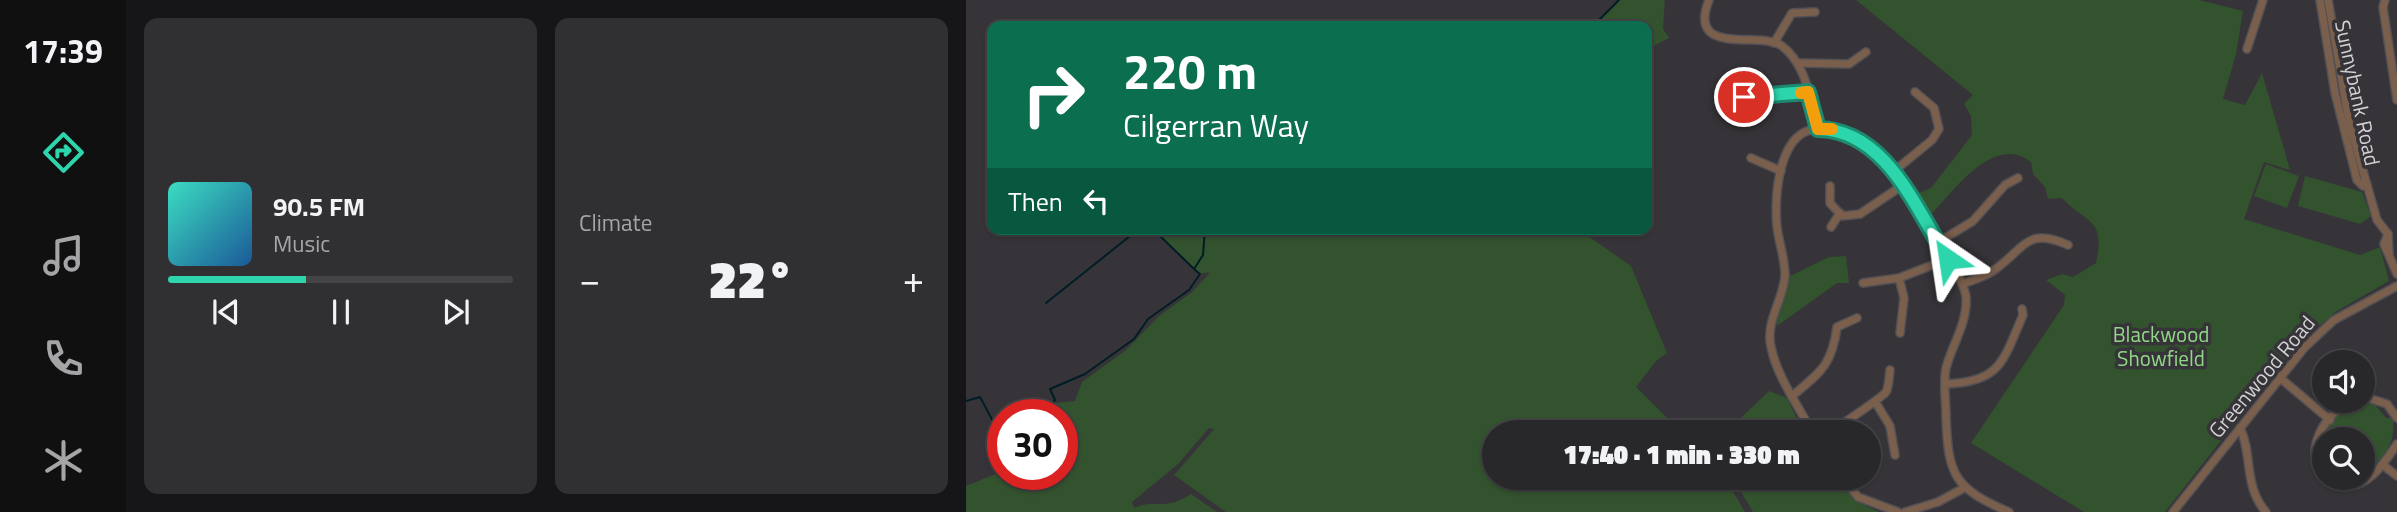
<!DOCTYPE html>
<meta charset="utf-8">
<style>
:root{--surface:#28272a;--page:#302f32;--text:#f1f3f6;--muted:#a5a5a8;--line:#444447;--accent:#2cd5ab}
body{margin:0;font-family:"Titillium Web",sans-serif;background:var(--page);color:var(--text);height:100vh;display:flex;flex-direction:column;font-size:26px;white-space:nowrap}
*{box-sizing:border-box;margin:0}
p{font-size:23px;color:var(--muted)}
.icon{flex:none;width:38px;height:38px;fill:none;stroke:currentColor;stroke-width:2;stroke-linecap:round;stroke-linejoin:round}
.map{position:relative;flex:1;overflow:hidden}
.drawer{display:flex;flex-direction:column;gap:18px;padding:18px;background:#161517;width:840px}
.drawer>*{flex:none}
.banner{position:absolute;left:21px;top:21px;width:665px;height:214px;border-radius:14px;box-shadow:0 2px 5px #0004,0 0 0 2px var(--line);background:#0b6e4f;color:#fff;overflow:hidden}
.tools{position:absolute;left:1346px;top:350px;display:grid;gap:14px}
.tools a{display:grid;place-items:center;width:63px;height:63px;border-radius:50%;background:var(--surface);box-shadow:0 2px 5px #0004,0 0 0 2px var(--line);font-size:35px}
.speed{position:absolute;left:21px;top:399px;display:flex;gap:14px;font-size:35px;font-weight:700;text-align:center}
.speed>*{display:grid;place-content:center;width:91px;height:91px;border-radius:50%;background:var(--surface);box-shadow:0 2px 5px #0004,0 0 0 2px var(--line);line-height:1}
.speed .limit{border:10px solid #d22;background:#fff;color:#111}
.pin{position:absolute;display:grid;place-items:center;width:60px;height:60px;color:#fff;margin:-30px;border:4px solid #fff;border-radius:50%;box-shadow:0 2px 7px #0007}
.me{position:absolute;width:77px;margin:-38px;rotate:328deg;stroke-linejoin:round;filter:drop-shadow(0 0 5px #0008)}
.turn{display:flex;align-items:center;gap:24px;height:147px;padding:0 21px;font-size:32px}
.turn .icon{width:91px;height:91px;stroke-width:2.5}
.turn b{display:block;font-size:49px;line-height:60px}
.then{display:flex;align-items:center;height:66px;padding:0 21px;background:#0003;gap:14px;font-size:26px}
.big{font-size:52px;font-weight:800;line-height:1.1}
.drawer .tile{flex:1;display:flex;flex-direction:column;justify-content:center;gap:10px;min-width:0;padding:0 24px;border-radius:14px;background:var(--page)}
.song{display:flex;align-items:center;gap:21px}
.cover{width:84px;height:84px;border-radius:10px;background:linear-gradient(135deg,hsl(170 70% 55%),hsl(210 70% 35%))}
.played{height:7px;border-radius:4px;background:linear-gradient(90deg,var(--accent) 40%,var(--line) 40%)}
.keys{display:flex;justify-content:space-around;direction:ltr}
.heat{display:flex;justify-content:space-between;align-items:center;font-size:38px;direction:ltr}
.drawer .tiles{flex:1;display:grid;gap:18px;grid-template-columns:repeat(2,1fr)}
.trip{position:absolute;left:516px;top:420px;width:399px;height:70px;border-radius:35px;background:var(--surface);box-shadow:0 2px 5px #0004,0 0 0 2px var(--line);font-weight:800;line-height:70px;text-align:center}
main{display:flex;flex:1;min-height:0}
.tabs{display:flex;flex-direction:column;width:126px;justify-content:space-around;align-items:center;background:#101011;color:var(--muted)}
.tabs .icon{width:49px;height:49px}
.tabs .on{color:var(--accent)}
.tabs b{font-size:32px;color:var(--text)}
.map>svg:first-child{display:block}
.green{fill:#33522e}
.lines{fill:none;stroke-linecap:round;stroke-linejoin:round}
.stream{stroke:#001d26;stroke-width:2}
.minor-casing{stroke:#525054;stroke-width:10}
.minor{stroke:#7b5f4d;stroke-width:7}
.route-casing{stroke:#1d8a6f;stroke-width:18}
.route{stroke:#2cd5ab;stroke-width:12}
.slow{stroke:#f59e0b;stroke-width:12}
.labels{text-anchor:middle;stroke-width:7;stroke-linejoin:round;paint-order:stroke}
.street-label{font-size:21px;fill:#d2d1d3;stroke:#363438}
.park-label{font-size:21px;fill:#90d786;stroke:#363438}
</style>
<main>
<nav class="tabs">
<b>17:39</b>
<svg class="icon on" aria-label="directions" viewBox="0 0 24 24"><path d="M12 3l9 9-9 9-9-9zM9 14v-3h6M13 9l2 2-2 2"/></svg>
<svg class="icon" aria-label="music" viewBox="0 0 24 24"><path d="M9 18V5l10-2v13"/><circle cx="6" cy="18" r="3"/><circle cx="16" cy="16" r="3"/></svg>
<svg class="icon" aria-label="phone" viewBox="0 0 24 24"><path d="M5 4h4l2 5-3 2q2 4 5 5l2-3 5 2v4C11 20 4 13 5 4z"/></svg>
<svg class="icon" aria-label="climate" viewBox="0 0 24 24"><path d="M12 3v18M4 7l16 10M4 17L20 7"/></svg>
</nav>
<section class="drawer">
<div class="tiles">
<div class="tile">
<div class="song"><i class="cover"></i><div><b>90.5 FM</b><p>Music</p></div></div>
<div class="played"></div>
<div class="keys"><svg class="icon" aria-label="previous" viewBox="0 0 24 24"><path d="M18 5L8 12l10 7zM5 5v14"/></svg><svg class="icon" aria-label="pause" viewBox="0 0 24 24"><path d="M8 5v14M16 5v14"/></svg><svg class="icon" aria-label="next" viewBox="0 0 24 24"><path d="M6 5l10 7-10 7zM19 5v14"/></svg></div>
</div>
<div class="tile"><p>Climate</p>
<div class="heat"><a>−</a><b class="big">22°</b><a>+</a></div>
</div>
</div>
</section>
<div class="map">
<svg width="1431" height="512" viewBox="0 0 1431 512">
<rect width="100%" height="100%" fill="#363438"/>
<g class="green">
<polygon points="653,0 699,0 697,29 703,38 689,45 681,59 681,26 627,26"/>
<path d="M890 0H1233L1277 11 1270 54 1257 99 1279 105 1296 73 1324 170 1298 162 1278 219 1394 255 1414 247 1423 281 1371 311 1330 345 1199 512H1118L1005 443 1098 305 1099 295 1080 280 1096 274 1107 277 1130 263C1140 217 1120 224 1096 198L1082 199 1079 187 1067 174 1065 162C1027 132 986 193 962 218L948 195 965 188 1006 135 1005 116 998 104 1007 95Z"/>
<polygon points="1300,164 1333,176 1321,208 1288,196"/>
<polygon points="1339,176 1396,192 1405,216 1394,224 1332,206"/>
<path d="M188 229H612L665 266 701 353 690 361 670 387 715 432H528V478H759L779 512H260L208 475 248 429 243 428 212 464 166 502 168 508C188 498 198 512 225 494L251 512H0V486L37 471V474H96V415H81L90 403 109 401 116 382 160 350 193 316 225 293 242 275 243 272 234 274Z"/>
<polygon points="880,256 883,283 871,283 811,326 813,309 824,276 863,257"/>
<polygon points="803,391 821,398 837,432 760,432"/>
<path d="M1404 399 1420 418H1427C1431 443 1415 461 1400 479L1375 484 1374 478H1396V439H1358V464L1353 465 1350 445C1362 423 1379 400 1404 399Z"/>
<polygon points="767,478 870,478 892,502 913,512 787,512"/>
</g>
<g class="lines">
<g class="stream">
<polyline points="627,26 653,0"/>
<polyline points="191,233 227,268"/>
<polyline points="80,303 164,236 225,229"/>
<polyline points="0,401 14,397 37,440"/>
<polyline points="77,415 89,400 84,389 119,374 168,339 182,319 223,290 234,274 228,269 237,255 239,229"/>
</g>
<g class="minor-casing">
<g id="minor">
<path d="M743 0C720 58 795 30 816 46 841 65 844 100 852 129"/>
<polyline points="1354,0 1369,93 1391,180 1397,186 1401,185"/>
<polyline points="1362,0 1383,122 1411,220 1422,234"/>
<polyline points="1419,0 1417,7 1431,100"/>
<polyline points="808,43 826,13 849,12"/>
<polyline points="1281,49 1297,0"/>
<polyline points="833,63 883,64 900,52"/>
<polyline points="778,97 842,92"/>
<polyline points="785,158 815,171"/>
<polyline points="927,172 966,140 973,129 968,108 949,92"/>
<polyline points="864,186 864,203 876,216 894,214 937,185"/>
<polyline points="865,227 874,213"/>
<polyline points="1422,234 1418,244 1431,274"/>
<polyline points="1422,234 1423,253"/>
<polyline points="971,243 1007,221 1039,185 1052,178"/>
<polyline points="933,278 938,298 934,333"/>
<polyline points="897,283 933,278 982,259"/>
<path d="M996 284C1008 280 1021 276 1031 268 1060 246 1063 227 1102 245"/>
<polyline points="1313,377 1364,420"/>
<path d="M980 384C1035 382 1037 361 1057 315L1056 309"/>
<path d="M826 396C855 372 866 365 871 327L891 318"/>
<polyline points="1396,396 1421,404 1431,418"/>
<polyline points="910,403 924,426 929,455"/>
<path d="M1274 428C1287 454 1277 486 1300 512"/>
<path d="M846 432C832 405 811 377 805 347 799 321 818 299 819 275 819 259 813 243 811 227 808 198 812 132 850 129 866 128 882 131 895 140 920 156 997 269 1000 297 1002 322 986 345 980 368 977 383 980 401 980 416 982 476 988 488 1043 512"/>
<path d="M865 432C874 425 916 398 920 392 923 387 923 377 924 370"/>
<polyline points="1417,465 1431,476"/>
<path d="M1358 477C1337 450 1357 416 1385 401"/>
<polyline points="877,478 892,497 932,512"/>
<path d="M1359 478C1393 500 1413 471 1431 444"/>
<polyline points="939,512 972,502 998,488"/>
<polyline points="1207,512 1339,347 1368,320 1431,286"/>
</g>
</g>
<use href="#minor" class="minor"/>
</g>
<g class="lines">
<g class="route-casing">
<path id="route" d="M778 97 842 92 852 129C921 130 950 210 982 259"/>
</g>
<use href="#route" class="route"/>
<polyline class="slow" points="835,93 842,92 852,129 866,129"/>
</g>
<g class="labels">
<g class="street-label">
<text transform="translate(1391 93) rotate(78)" y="7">Sunnybank Road</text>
<text transform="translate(1296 377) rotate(-50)" y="7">Greenwood Road</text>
</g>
<g class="park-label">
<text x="1195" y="342">Blackwood<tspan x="1195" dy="24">Showfield</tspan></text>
</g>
</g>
</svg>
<div class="tools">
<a><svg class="icon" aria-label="sound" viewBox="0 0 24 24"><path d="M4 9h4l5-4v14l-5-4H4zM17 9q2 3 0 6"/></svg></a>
<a><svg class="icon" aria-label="search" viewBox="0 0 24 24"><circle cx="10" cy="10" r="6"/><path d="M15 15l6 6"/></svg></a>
</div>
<div class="speed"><div class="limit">30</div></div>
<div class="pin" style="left:778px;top:97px;background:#d93025"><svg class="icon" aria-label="arrive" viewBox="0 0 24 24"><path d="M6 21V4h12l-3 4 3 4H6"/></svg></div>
<svg class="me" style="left:982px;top:259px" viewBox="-20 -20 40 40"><path d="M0-17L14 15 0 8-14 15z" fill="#2cd5ab" stroke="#fff" stroke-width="4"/></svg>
<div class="trip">17:40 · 1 min · 330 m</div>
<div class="banner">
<div class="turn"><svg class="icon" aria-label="right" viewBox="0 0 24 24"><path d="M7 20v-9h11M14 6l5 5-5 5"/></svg><div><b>220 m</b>Cilgerran Way</div></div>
<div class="then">Then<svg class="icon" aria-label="left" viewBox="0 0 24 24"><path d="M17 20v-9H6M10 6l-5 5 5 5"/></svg></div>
</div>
</div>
</main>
